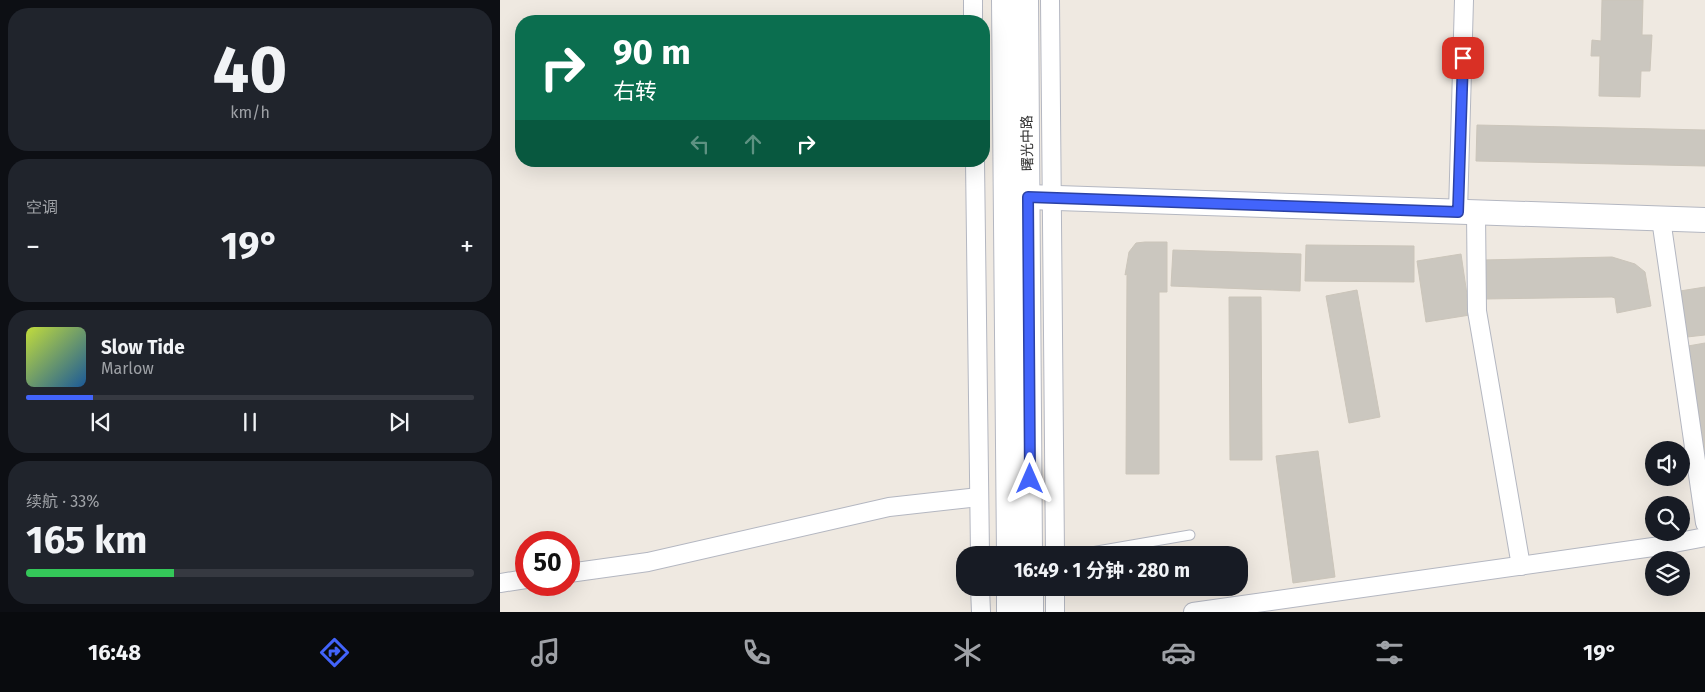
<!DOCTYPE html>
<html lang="zh">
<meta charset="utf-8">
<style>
:root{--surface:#171b24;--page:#20242c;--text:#f1f3f6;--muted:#9ea1a6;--line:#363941;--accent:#4264fb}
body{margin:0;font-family:"Fira Sans","Noto Sans SC",sans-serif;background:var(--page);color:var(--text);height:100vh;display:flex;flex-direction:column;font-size:19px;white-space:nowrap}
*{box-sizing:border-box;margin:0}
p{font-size:16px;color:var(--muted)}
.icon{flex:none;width:28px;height:28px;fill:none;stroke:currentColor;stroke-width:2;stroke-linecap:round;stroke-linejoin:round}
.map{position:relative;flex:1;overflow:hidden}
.panel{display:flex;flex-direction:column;gap:8px;padding:8px;background:#0d0f14;width:500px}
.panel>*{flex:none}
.top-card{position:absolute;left:15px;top:15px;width:475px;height:152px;border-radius:20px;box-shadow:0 5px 20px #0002;background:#0b6e4f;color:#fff;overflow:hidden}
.tools{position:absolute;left:1145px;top:441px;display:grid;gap:10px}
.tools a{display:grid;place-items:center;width:45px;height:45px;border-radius:50%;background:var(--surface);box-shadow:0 5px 20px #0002;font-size:25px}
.speed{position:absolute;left:15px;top:531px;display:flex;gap:10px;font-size:25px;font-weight:700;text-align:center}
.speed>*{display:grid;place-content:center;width:65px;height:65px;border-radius:50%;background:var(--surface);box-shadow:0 5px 20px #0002;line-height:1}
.speed .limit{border:8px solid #d22;background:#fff;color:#111}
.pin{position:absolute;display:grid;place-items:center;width:42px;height:42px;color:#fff;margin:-21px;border-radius:10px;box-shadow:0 2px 8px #0006}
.me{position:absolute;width:55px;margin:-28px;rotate:0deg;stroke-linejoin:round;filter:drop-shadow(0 0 4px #0008)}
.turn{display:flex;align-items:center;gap:18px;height:105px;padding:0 15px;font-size:22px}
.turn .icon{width:65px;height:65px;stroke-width:2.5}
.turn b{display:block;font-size:35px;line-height:42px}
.lanes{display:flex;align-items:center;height:48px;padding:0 15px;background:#0003;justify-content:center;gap:25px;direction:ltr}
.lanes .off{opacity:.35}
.big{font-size:38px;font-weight:700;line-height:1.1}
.panel .card{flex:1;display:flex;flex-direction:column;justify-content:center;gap:8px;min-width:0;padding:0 18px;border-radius:20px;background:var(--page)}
.panel .dial{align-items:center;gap:0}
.dial b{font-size:65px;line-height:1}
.song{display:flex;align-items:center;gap:15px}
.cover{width:60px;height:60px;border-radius:8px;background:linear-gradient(135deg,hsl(70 70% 55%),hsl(210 70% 35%))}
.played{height:5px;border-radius:2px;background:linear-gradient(90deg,var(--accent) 15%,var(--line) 15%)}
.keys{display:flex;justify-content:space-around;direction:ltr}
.heat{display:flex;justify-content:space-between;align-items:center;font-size:28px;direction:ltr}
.charge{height:8px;border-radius:4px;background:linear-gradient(90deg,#34c759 33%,var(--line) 0)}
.trip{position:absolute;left:456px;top:546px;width:292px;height:50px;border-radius:20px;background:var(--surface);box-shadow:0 5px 20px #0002;font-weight:700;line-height:50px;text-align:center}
.menu{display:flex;height:80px;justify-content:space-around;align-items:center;background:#090b0e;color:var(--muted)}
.menu .icon{width:35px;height:35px}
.menu .on{color:var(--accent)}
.menu b{font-size:22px;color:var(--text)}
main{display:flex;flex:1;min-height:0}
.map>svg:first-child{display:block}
.building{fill:#cbc7bf;stroke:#cbc5ba}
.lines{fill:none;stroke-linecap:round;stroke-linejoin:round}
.lane-casing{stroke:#b4b7c1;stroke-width:11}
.street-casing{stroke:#b4b7c1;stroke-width:20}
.secondary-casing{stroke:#b4b7c1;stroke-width:26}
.lane{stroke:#fff;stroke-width:9}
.street{stroke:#fff;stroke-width:18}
.secondary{stroke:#fff;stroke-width:24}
.route-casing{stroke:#2b41a3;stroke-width:12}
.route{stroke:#4264fb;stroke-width:9}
.labels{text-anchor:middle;stroke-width:5;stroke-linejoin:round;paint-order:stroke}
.street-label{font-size:14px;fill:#2e2e2e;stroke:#fff}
</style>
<main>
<section class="panel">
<div class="card dial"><b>40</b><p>km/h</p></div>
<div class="card"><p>空调</p>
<div class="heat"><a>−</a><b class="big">19°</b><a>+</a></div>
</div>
<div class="card">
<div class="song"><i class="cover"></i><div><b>Slow Tide</b><p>Marlow</p></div></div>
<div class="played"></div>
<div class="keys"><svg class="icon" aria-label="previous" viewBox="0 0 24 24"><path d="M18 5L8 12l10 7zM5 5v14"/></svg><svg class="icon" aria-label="pause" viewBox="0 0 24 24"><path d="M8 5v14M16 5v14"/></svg><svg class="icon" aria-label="next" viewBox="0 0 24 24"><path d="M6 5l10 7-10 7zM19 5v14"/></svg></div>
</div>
<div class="card"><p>续航 · 33%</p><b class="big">165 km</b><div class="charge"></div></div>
</section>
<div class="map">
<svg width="1205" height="612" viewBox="0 0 1205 612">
<rect width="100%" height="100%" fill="#efe9e1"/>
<g class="building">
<polygon points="1102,0 1143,0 1142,35 1152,35 1150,71 1141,71 1140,97 1099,96 1100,56 1091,56 1092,40 1101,41"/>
<polygon points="977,125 1205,130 1205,166 976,161"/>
<polygon points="645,242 667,242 667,292 659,292 659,474 626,474 627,274 625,275 629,252 636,243"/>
<polygon points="806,245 914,246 914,282 805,281"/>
<polygon points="673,250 801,254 800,291 671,286"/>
<polygon points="961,254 970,315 926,322 917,261"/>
<polygon points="1112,257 1135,264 1145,272 1151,306 1117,313 1115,298 1112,297 984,299 983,260"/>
<polygon points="1205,287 1205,335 1187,337 1180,291"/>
<polygon points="857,290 880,417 849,423 826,296"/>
<polygon points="729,297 761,297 762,460 730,460"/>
<polygon points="1205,343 1205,456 1188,346"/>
<polygon points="818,451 835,577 793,583 776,456"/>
</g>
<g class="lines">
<g class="lane-casing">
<polyline id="lane" points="574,555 690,535"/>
</g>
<g class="street-casing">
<g id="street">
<polyline points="473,0 473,21"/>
<polyline points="550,0 555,555"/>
<polyline points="475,161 480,555"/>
<polyline points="958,212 964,0"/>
<polyline points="976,212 977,311 1021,566"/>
<polyline points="1161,219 1205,523"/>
<polyline points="69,573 148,562 389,507 479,497"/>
<polyline points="0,583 26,579"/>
<polyline points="480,588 481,612"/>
<polyline points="555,588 555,612"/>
<polyline points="693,612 1153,547 1205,537"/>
</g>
</g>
<g class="secondary-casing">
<g id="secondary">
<polyline points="504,0 509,555"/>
<polyline points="526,0 530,555"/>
<polyline points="528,197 1205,220"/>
<polyline points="509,588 509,612"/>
<polyline points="531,588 531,612"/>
</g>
</g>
<use href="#lane" class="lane"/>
<use href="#street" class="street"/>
<use href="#secondary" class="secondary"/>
</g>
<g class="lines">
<g class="route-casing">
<polyline id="route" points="530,479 528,197 958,212 963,58"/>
</g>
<use href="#route" class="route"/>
</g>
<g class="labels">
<g class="street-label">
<text transform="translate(527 143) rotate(-91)" y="5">曙光中路</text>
</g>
</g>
</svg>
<div class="tools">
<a><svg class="icon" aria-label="sound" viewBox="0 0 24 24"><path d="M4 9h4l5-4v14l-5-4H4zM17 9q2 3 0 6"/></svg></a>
<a><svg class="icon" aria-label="search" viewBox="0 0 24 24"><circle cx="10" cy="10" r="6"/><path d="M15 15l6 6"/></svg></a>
<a><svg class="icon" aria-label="layers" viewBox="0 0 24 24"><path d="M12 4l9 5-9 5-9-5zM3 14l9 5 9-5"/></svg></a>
</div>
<div class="speed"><div class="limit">50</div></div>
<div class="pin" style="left:963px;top:58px;background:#d93025"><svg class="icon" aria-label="arrive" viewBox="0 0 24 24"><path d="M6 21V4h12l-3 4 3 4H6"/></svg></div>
<svg class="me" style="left:530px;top:479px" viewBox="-20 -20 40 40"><path d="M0-17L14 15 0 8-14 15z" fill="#4264fb" stroke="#fff" stroke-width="4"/></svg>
<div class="trip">16:49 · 1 分钟 · 280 m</div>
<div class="top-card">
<div class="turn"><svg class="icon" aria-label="right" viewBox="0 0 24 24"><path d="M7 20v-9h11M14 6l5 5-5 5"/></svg><div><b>90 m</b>右转</div></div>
<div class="lanes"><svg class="icon off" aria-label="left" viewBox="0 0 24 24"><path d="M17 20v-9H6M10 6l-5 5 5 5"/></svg><svg class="icon off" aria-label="ahead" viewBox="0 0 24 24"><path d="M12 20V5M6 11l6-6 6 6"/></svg><svg class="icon" aria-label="right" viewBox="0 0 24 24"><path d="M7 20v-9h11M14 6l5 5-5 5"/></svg></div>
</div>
</div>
</main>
<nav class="menu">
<b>16:48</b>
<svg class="icon on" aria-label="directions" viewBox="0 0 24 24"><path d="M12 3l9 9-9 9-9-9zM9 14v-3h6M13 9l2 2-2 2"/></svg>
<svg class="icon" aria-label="music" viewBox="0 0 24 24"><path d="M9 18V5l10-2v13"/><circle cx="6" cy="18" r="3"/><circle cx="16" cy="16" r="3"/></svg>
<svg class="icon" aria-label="phone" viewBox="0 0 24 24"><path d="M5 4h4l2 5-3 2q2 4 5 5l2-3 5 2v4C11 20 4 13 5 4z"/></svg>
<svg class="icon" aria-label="climate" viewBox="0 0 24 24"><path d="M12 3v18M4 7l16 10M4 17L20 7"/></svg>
<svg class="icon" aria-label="car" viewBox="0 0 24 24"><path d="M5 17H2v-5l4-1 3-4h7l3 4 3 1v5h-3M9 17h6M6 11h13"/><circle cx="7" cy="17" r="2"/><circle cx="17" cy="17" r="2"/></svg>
<svg class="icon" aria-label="filters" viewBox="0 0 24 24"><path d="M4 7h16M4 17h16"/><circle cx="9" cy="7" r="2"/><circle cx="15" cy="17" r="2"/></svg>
<b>19°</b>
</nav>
